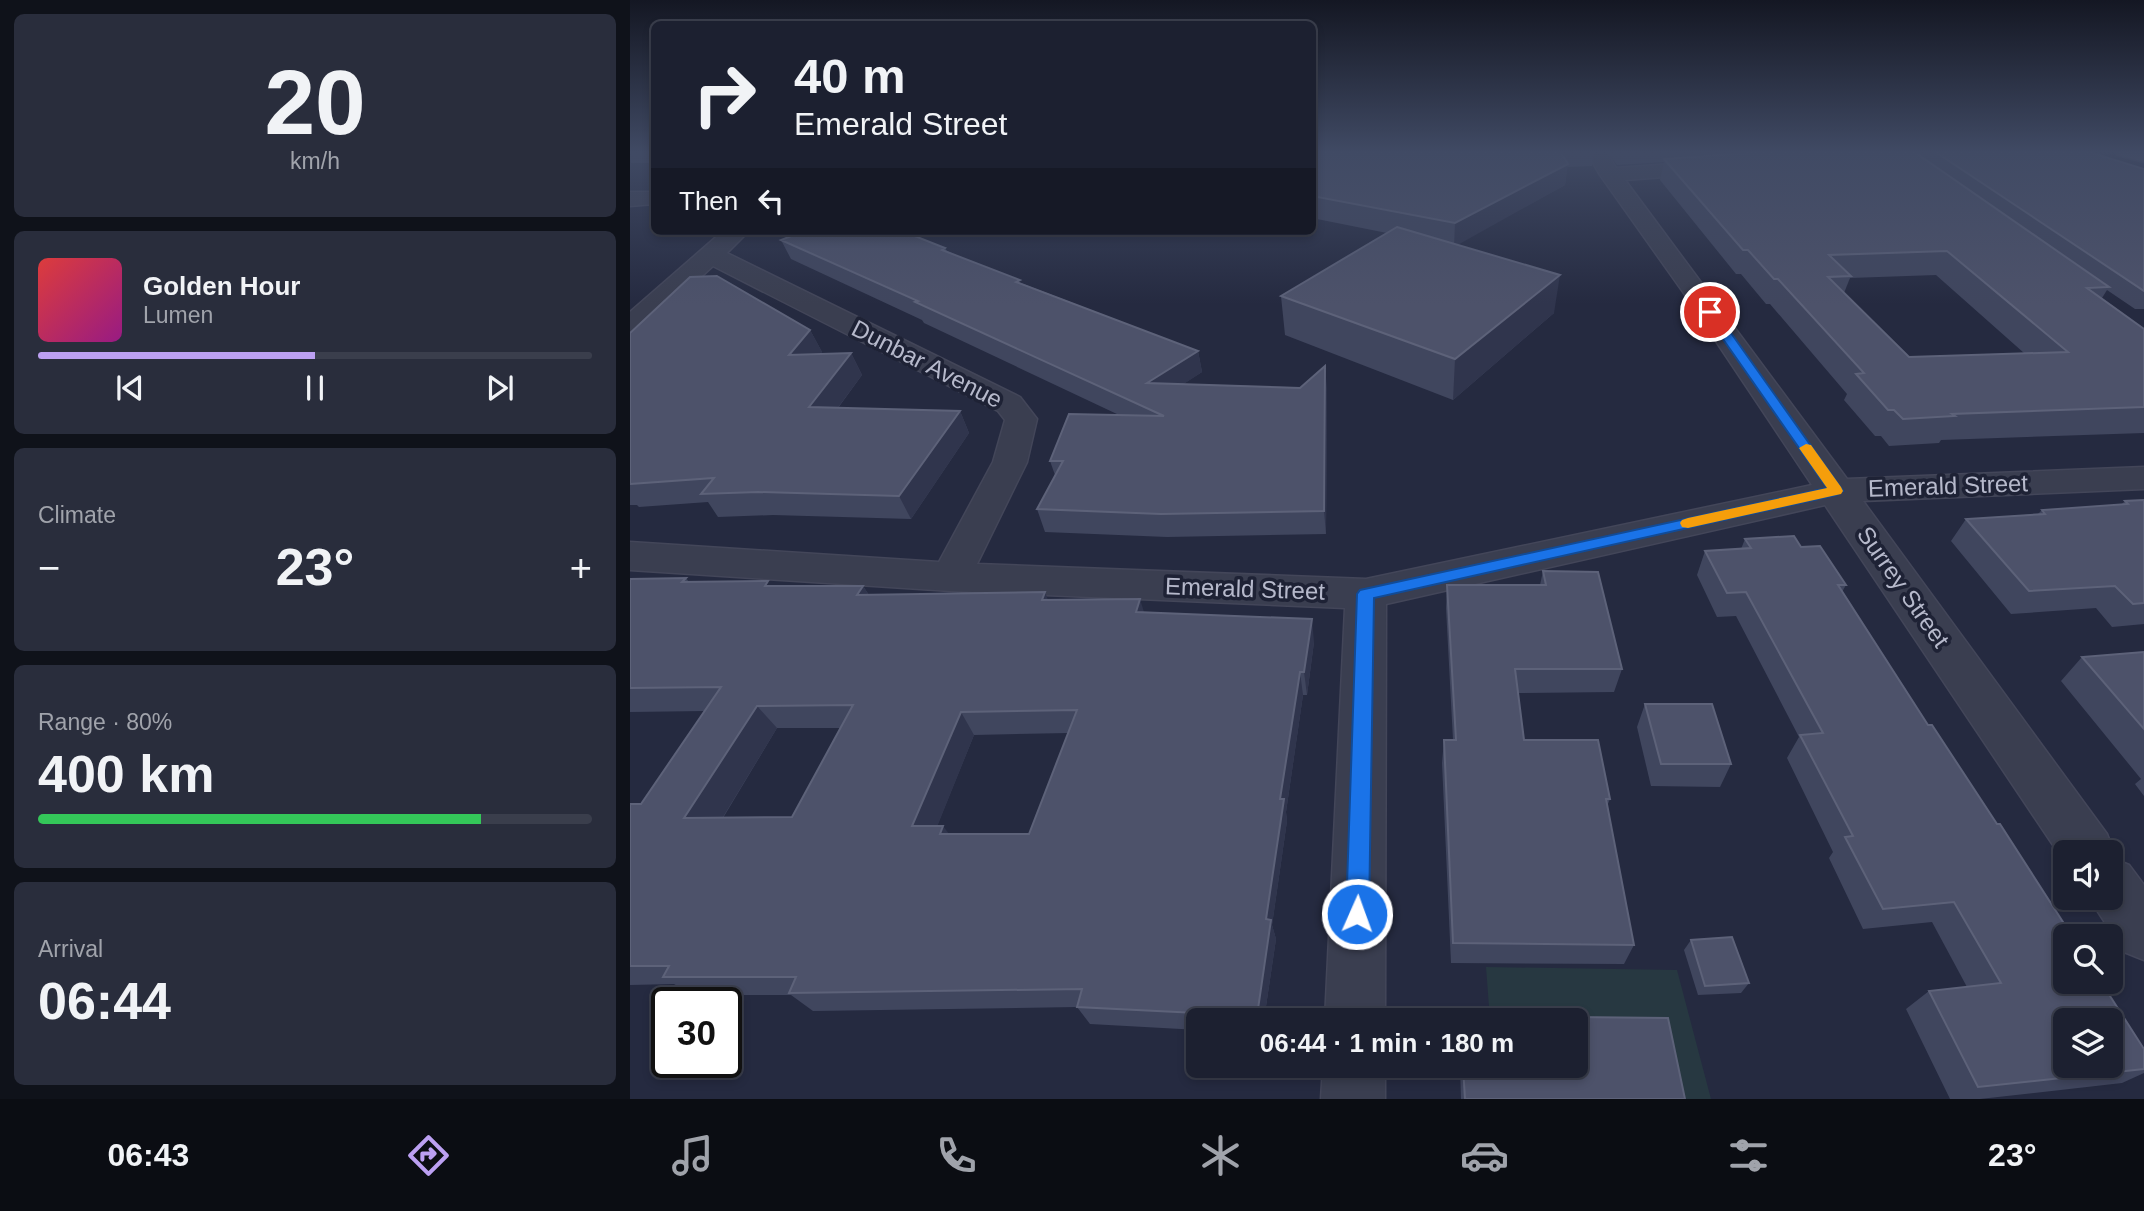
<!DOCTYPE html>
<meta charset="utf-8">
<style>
:root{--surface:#1c2030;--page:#292d3c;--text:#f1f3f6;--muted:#a0a3ab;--line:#3a3e4c;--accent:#bca0f2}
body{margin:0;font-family:Arial,sans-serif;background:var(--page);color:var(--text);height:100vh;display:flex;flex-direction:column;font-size:26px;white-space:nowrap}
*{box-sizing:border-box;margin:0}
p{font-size:23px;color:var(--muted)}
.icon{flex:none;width:38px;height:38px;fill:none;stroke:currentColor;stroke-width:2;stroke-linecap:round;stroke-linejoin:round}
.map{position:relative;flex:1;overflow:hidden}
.side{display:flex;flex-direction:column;gap:14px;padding:14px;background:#0f121a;width:630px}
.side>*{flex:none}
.guide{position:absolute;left:21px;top:21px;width:665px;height:214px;border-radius:10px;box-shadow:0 4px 10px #0003,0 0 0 2px var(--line);background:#1c2030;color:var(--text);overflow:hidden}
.tools{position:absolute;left:1423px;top:840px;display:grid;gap:14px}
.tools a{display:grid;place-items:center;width:70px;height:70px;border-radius:10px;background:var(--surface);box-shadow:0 4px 10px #0003,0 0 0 2px var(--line);font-size:35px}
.speed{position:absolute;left:21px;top:987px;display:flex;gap:14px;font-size:35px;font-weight:700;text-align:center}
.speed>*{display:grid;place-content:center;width:91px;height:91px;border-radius:50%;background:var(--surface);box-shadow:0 4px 10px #0003,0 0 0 2px var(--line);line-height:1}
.speed .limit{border:4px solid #111;border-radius:10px;background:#fff;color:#111}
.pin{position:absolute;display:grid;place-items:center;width:60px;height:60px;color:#fff;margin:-30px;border:4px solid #fff;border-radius:50%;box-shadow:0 2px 7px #0007}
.me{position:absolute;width:77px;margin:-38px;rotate:2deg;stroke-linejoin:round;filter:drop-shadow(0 0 5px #0008)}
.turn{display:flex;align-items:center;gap:24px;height:147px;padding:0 28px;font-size:32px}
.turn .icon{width:91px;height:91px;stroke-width:2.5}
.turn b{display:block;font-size:49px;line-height:60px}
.then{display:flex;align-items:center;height:66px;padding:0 28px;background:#0003;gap:14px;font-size:26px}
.big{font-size:52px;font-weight:700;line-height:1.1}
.side .widget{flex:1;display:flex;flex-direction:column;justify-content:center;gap:10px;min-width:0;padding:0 24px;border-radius:10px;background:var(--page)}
.side .dial{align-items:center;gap:0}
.dial b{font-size:91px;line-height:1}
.song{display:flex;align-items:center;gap:21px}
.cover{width:84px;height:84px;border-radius:10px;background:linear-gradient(135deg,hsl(0 70% 55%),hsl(310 70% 35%))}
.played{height:7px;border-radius:4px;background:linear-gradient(90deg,var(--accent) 50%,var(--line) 50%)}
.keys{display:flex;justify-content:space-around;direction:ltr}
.heat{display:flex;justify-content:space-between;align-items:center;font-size:38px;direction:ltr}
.charge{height:10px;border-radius:5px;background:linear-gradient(90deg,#34c759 80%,var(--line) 0)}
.trip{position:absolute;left:556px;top:1008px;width:402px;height:70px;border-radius:10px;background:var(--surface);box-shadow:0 4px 10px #0003,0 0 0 2px var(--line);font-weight:700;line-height:70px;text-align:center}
.tabs{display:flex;height:112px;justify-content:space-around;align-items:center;background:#0b0d13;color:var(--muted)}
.tabs .icon{width:49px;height:49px}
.tabs .active{color:var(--accent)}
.tabs b{font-size:32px;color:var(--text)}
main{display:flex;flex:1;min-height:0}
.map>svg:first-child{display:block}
.green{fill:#273841}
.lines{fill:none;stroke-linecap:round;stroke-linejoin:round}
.minor-casing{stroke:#434659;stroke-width:3}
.primary-casing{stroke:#434659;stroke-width:3}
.minor{fill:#3a3e50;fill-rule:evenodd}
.primary{fill:#585c70;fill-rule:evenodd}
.wall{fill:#40465e;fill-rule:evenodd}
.shaded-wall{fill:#30354d}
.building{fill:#4d526a;stroke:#5d6279;stroke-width:2;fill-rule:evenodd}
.route{fill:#1a73e8;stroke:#114b97;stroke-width:2}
.slow{fill:#f59e0b}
.labels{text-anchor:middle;stroke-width:7;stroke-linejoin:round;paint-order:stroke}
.street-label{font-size:24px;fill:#b6b9cb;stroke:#1e2235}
</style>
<main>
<section class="side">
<div class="widget dial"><b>20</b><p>km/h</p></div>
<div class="widget">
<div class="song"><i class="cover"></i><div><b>Golden Hour</b><p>Lumen</p></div></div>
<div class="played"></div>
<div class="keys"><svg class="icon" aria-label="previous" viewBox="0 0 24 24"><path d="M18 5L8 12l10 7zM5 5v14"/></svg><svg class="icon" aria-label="pause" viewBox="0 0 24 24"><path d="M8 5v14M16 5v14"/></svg><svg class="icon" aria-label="next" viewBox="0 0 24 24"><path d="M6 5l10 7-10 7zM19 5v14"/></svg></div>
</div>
<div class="widget"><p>Climate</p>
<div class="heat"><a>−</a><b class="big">23°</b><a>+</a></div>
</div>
<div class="widget"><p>Range · 80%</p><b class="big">400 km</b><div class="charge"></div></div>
<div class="widget"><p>Arrival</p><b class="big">06:44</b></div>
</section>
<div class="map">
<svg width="1514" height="1099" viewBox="0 0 1514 1099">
<rect width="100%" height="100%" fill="#252a40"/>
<polygon class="green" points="856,967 1047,970 1081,1099 1041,1099 947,1020 860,1020"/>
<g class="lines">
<g class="minor-casing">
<g id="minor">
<polygon points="956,151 976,151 986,168 1113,159 1155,151 1193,151 1190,155 1113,171 995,180 1217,479 1514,467 1514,489 1233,501 1477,834 1484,852 1482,858 1499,865 1514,885 1514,960 1494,952 1459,898 1480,898 1480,852 1435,852 1435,863 1195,505 756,604 755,1020 695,1020 715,608 321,591 0,570 0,542 309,562 363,462 375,420 368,411 83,266 10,333 0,335 0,312 93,231 119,231 97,253 390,397 407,419 397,462 347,564 736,579 1182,485 1053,292 970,175"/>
<polygon points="0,192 24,192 24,204 0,206"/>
<polygon points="693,1066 755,1066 755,1099 691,1099"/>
</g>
</g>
<g class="primary-casing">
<polygon id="primary" points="1485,151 1514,151 1514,162 1488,155"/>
</g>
<use href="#minor" class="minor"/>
<use href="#primary" class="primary"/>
</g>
<g class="wall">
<polygon points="0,151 24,151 24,163 1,163"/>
<polygon points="682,151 964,151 962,166 937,167 935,185 827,244 924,313 823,400 655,335 651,296 757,233 682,218"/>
<path d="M977 151H1456L1514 169V309H1505L1477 290 1472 298 1514 329V433L1311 440 1309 443 1259 446 1251 436H1245L1214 400 1217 394 1140 304H1136L1111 274H1106L1030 180 1034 162 987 165ZM1306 275 1394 353 1279 357 1214 293 1220 278Z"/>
<polygon points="286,234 287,237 315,248 317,251 391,283 568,351 572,372 553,384 697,388 696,534 537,537 415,532 407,509 425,475 420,461 489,415 294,323 292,320 161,259 151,240"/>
<polygon points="180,330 192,352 190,354 221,353 232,375 208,408 330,411 339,433 281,519 143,515 88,517 78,502 9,507 7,505 0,505 0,333"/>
<polygon points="1514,500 1514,624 1482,627 1466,608 1381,614 1321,541 1336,519 1408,514 1412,510 1491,505 1495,501"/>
<polygon points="1115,539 1171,547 1216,585 1212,592 1298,725 1514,1049 1514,1073 1492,1083 1350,1099 1320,1099 1276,1009 1299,991 1337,987 1302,922 1233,929 1199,858 1203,852 1157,758 1169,737 1106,616 1087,617 1067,575 1075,551 1111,549"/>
<polygon points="913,571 992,669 984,692 888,693 894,740 980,799 977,806 1004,945 994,964 821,963 812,763 814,740 823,740 816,608 817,585 910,585"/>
<path d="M56 578 59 582 141 586H233L239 595 418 600 514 613 684 642 677 695H673L656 812 657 821 642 925 646 939 634 1020H569V1030L460 1024 447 1007 183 1011 161 995H62L44 984 0 985V804H11L75 711 0 712V579ZM147 728H210L162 817 93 818ZM438 733 399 834H319L307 826 344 735Z"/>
<polygon points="1514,652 1514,796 1505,784 1511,779 1431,681 1452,657"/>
<polygon points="1015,704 1101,764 1090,787 1021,786 1007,727"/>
<polygon points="1061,940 1119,983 1111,993 1068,995 1054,950"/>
<polygon points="831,1016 1038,1018 1055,1099 831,1099 830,1066 947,1066 947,1020 830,1020"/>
</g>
<g class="shaded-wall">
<polygon points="938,164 935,185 824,247 825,223"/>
<polygon points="930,275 924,313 823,400 825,359"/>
<polygon points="180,330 192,352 171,377 159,355"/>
<polygon points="568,351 572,372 522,405 517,383"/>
<polygon points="221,353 232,375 192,429 179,407"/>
<polygon points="695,366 697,388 696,534 694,511"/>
<polygon points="330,411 339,433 281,519 269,496"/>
<polygon points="233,586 248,609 227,595"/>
<polygon points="415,592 424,616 412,600"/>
<polygon points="510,599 517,622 506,612"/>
<polygon points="682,619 684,642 677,695 674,672"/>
<polygon points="670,672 673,695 656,812 657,821 642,925 646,939 634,1020 628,1020 627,1016 636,919 650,799"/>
<polygon points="127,706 147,728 79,840 54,818"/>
<polygon points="331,712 344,735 299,847 282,826"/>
<polygon points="313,826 329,847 310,834"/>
</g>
<g class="building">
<polygon points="682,151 930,151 938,164 825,223 682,196"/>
<path d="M1130 151H1283L1479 287 1457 288 1514 329V407L1322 414 1325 416 1273 419 1264 410H1258L1226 374 1234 373 1148 279H1144L1118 250H1113L1034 159 1120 153ZM1317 251 1438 352 1279 357 1198 277 1221 276 1199 255Z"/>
<polygon points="1304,151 1456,151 1514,169 1514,291"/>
<polygon points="767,227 930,275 825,359 651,296"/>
<polygon points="174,231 279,231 286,234 282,235 315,248 312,250 390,280 386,282 568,351 517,383 670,388 695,366 694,511 531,514 407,509 433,461 420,461 439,414 534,416 285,302 288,301 151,240"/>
<polygon points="87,276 180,330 159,355 221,353 179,407 330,411 269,496 128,492 71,494 84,478 0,484 0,333 60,277"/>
<polygon points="1514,500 1514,603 1503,604 1485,586 1399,591 1336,519 1415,514 1412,510 1498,504 1495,501"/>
<path d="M1164 536 1171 547 1190 546 1216 585H1208L1298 725H1302L1367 824H1370L1442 936H1435V982H1471L1514 1049V1069L1348 1087 1299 991 1371 983 1324 902 1253 909 1215 837 1223 836 1170 735 1193 733 1116 592 1097 593 1075 551 1121 548 1115 539ZM1435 1020H1480V1066H1435Z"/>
<polygon points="913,571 968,572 992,669 885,669 894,740 968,740 980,799 976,799 1004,945 823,943 814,740 826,740 817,585 916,585"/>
<path d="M56 578 52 582 138 581 135 586H233L227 595 415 592 412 600 510 599 506 612 682 619 674 672H670L650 799H654L636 919 641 920 627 1016 447 1007 452 989 159 993 166 977H33L39 966H0V804H11L91 687 0 688V579ZM223 705 162 817 54 818 127 706ZM447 710 399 834H310L313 826H282L331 712Z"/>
<polygon points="1514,652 1514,729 1452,657"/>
<polygon points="1015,704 1082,704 1101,764 1031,764"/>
<polygon points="1102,937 1119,983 1075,986 1061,940"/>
<polygon points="831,1016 1038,1018 1055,1099 835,1099 833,1066 947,1066 947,1020 831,1020"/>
</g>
<linearGradient id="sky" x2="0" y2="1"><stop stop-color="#141723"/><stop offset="0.5" stop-color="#404a64"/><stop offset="1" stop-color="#404a64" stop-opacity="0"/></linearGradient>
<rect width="1514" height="304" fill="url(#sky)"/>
<polygon class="route" points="1076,309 1084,309 1213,491 1206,495 744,598 739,914 736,922 727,925 719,922 716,914 727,594 730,590 1197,488 1074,312"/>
<polygon class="slow" points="1176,444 1181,445 1211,487 1213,491 1211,494 1058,528 1052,527 1050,523 1052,520 1058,518 1197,488 1169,448"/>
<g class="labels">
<g class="street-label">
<text transform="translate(297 364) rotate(27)" y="8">Dunbar Avenue</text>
<text transform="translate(1318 486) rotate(-2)" y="8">Emerald Street</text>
<text transform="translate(1273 587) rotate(55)" y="8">Surrey Street</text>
<text transform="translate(615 589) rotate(2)" y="8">Emerald Street</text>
</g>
</g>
</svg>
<div class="tools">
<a><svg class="icon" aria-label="sound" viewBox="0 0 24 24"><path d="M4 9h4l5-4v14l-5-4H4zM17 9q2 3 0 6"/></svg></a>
<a><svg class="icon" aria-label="search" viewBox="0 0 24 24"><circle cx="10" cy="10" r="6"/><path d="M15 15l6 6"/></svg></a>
<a><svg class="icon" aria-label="layers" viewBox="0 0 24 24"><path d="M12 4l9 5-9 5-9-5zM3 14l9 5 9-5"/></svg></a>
</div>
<div class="speed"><div class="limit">30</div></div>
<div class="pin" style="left:1080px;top:312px;background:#d93025"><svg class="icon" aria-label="arrive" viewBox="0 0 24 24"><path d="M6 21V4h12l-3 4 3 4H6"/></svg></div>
<svg class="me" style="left:727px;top:914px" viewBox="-20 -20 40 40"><circle r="17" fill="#1a73e8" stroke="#fff" stroke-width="3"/><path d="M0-11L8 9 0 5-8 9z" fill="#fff"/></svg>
<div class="trip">06:44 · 1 min · 180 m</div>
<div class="guide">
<div class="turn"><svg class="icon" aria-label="right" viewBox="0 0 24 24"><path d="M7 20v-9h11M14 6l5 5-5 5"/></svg><div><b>40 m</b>Emerald Street</div></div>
<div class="then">Then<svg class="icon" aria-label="left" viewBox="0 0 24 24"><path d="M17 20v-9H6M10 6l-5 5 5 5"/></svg></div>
</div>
</div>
</main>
<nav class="tabs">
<b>06:43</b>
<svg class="icon active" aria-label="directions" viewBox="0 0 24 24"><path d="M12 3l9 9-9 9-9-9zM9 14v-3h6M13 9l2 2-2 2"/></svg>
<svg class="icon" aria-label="music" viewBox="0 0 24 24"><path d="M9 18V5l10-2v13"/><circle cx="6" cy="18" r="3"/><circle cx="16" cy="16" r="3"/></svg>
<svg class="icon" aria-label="phone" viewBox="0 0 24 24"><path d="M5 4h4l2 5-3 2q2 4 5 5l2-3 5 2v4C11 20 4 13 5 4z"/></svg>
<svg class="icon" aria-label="climate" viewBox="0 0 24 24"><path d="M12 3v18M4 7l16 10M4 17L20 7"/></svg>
<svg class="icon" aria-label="car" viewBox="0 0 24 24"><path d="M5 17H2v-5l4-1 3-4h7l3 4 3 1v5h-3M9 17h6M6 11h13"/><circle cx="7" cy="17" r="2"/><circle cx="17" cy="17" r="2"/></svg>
<svg class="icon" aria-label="filters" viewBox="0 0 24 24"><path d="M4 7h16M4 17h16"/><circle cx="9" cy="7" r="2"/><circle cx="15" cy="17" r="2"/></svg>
<b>23°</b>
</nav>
